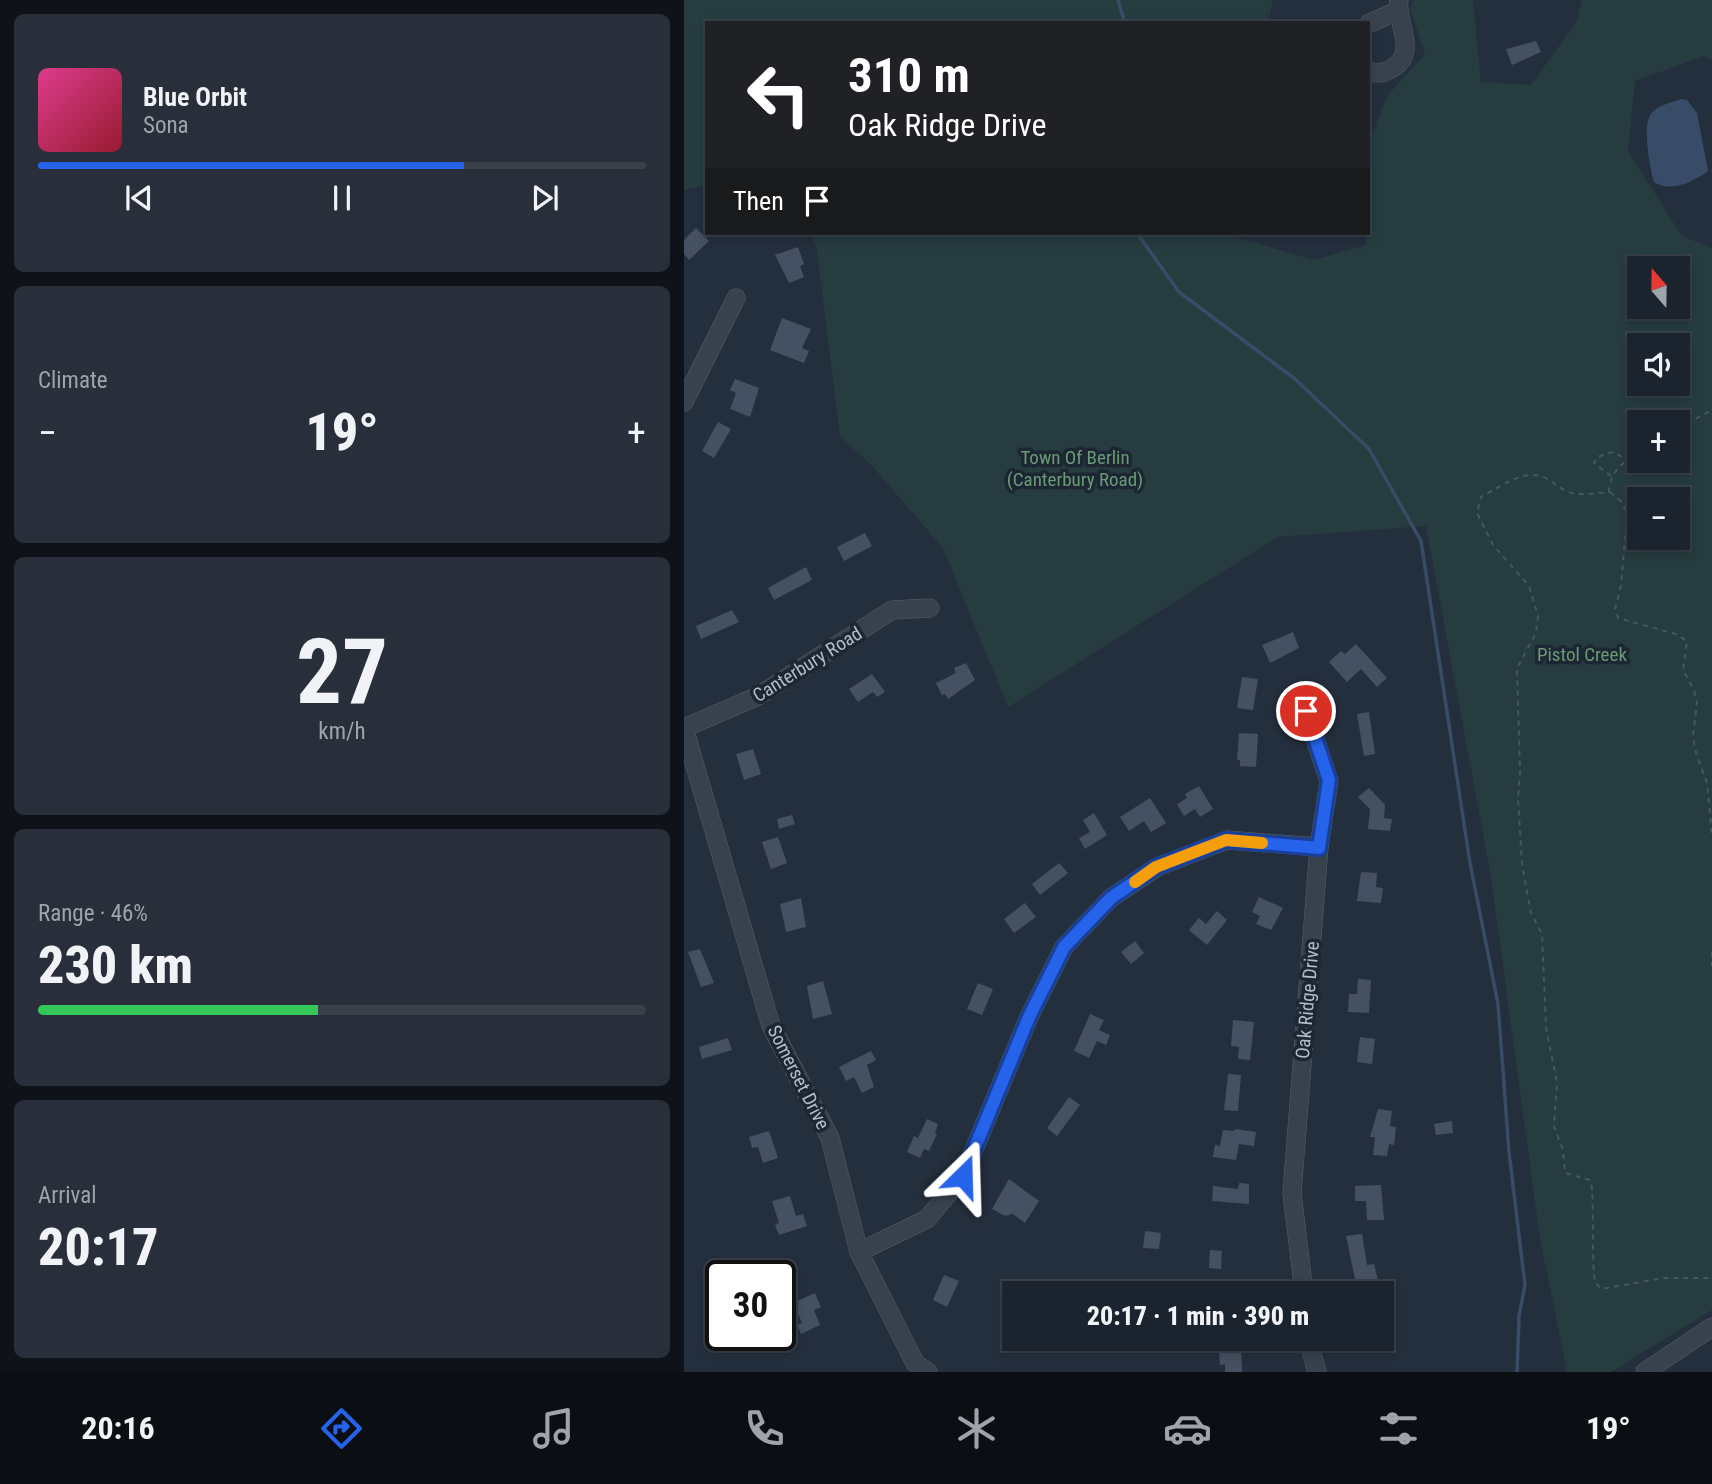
<!DOCTYPE html>
<meta charset="utf-8">
<style>
:root{--surface:#1b232e;--page:#282f3a;--text:#f1f3f6;--muted:#a0a4aa;--line:#39404a;--accent:#2563eb}
body{margin:0;font-family:"Roboto Condensed",sans-serif;background:var(--page);color:var(--text);height:100vh;display:flex;flex-direction:column;font-size:26px;white-space:nowrap}
*{box-sizing:border-box;margin:0}
p{font-size:23px;color:var(--muted)}
.icon{flex:none;width:38px;height:38px;fill:none;stroke:currentColor;stroke-width:2;stroke-linecap:round;stroke-linejoin:round}
.map{position:relative;flex:1;overflow:hidden}
.sheet{display:flex;flex-direction:column;gap:14px;padding:14px;background:#0f1319;width:684px}
.sheet>*{flex:none}
.banner{position:absolute;left:21px;top:21px;width:665px;height:214px;border-radius:0px;box-shadow:0 4px 10px #0003,0 0 0 2px var(--line);background:#202124;color:#fff;overflow:hidden}
.needle{width:46px;rotate:340deg}
.fabs{position:absolute;left:943px;top:256px;display:grid;gap:14px}
.fabs a{display:grid;place-items:center;width:63px;height:63px;border-radius:0px;background:var(--surface);box-shadow:0 4px 10px #0003,0 0 0 2px var(--line);font-size:35px}
.speed{position:absolute;left:21px;top:1260px;display:flex;gap:14px;font-size:35px;font-weight:700;text-align:center}
.speed>*{display:grid;place-content:center;width:91px;height:91px;border-radius:50%;background:var(--surface);box-shadow:0 4px 10px #0003,0 0 0 2px var(--line);line-height:1}
.speed .limit{border:4px solid #111;border-radius:10px;background:#fff;color:#111}
.pin{position:absolute;display:grid;place-items:center;width:60px;height:60px;color:#fff;margin:-30px;border:4px solid #fff;border-radius:50%;box-shadow:0 2px 7px #0007}
.me{position:absolute;width:77px;margin:-38px;rotate:22deg;stroke-linejoin:round;filter:drop-shadow(0 0 5px #0008)}
.turn{display:flex;align-items:center;gap:24px;height:147px;padding:0 28px;font-size:32px}
.turn .icon{width:91px;height:91px;stroke-width:2.5}
.turn b{display:block;font-size:49px;line-height:60px}
.then{display:flex;align-items:center;height:66px;padding:0 28px;background:#0003;gap:14px;font-size:26px}
.big{font-size:52px;font-weight:800;line-height:1.1}
.sheet .tile{flex:1;display:flex;flex-direction:column;justify-content:center;gap:10px;min-width:0;padding:0 24px;border-radius:10px;background:var(--page)}
.sheet .dial{align-items:center;gap:0}
.dial b{font-size:91px;line-height:1}
.song{display:flex;align-items:center;gap:21px}
.cover{width:84px;height:84px;border-radius:10px;background:linear-gradient(135deg,hsl(330 70% 55%),hsl(350 70% 35%))}
.played{height:7px;border-radius:4px;background:linear-gradient(90deg,var(--accent) 70%,var(--line) 70%)}
.keys{display:flex;justify-content:space-around;direction:ltr}
.heat{display:flex;justify-content:space-between;align-items:center;font-size:38px;direction:ltr}
.charge{height:10px;border-radius:5px;background:linear-gradient(90deg,#34c759 46%,var(--line) 0)}
.trip{position:absolute;left:318px;top:1281px;width:392px;height:70px;border-radius:0px;background:var(--surface);box-shadow:0 4px 10px #0003,0 0 0 2px var(--line);font-weight:800;line-height:70px;text-align:center}
.tab-bar{display:flex;height:112px;justify-content:space-around;align-items:center;background:#0b0e12;color:var(--muted)}
.tab-bar .icon{width:49px;height:49px}
.tab-bar .selected{color:var(--accent)}
.tab-bar b{font-size:32px;color:var(--text)}
main{display:flex;flex:1;min-height:0}
.map>svg:first-child{display:block}
.green{fill:#263c3f;fill-rule:evenodd}
.water{fill:#394c67}
.lines{fill:none;stroke-linecap:round;stroke-linejoin:round}
.stream{stroke:#394c67;stroke-width:3.5}
.building{fill:#455162}
.minor-casing{stroke:#565f6c;stroke-width:19}
.path{stroke:#44595c;stroke-width:2;stroke-dasharray:5 5;stroke-linecap:butt}
.minor{stroke:#38414e;stroke-width:18}
.route-casing{stroke:#184099;stroke-width:18}
.route{stroke:#2563eb;stroke-width:12}
.slow{stroke:#f59e0b;stroke-width:12}
.labels{text-anchor:middle;stroke-width:7;stroke-linejoin:round;paint-order:stroke}
.park-label{font-size:19px;fill:#6b9a76;stroke:#1d2633}
.street-label{font-size:19px;fill:#b4bcc9;stroke:#1d2633}
</style>
<main>
<section class="sheet">
<div class="tile">
<div class="song"><i class="cover"></i><div><b>Blue Orbit</b><p>Sona</p></div></div>
<div class="played"></div>
<div class="keys"><svg class="icon" aria-label="previous" viewBox="0 0 24 24"><path d="M18 5L8 12l10 7zM5 5v14"/></svg><svg class="icon" aria-label="pause" viewBox="0 0 24 24"><path d="M8 5v14M16 5v14"/></svg><svg class="icon" aria-label="next" viewBox="0 0 24 24"><path d="M6 5l10 7-10 7zM19 5v14"/></svg></div>
</div>
<div class="tile"><p>Climate</p>
<div class="heat"><a>−</a><b class="big">19°</b><a>+</a></div>
</div>
<div class="tile dial"><b>27</b><p>km/h</p></div>
<div class="tile"><p>Range · 46%</p><b class="big">230 km</b><div class="charge"></div></div>
<div class="tile"><p>Arrival</p><b class="big">20:17</b></div>
</section>
<div class="map">
<svg width="1028" height="1372" viewBox="0 0 1028 1372">
<rect width="100%" height="100%" fill="#242f3e"/>
<g class="green">
<polygon points="0,0 589,0 584,23 23,23 23,186 0,190"/>
<path d="M729 0H789L797 82 847 85 893 21 898 0H1028V60L1020 56 951 81 944 151 998 236 1028 248V1310L927 1372H883L856 1239 807 877 742 526 594 537 324 707 259 548 189 467 156 436 133 249 127 233H537L630 260 682 245 685 141 704 95 741 54 726 10ZM956 268H994V306H956ZM956 345H994V383H956ZM956 422H994V460H956ZM956 499H994V537H956Z"/>
</g>
<path class="water" d="M997 99 1003 100 1013 113 1024 171C1009 182 987 193 970 182 966 168 958 126 967 114 973 105 987 103 997 99Z"/>
<g class="lines">
<g class="stream">
<polyline points="434,0 441,23"/>
<polyline points="453,233 495,292 611,379 685,449 737,541 786,863 814,1004 825,1152 841,1285 835,1316 833,1372"/>
</g>
</g>
<g class="building">
<polygon points="852,41 857,52 828,65 822,49"/>
<polygon points="12,228 25,241 5,260 0,254 0,240"/>
<polygon points="114,247 120,264 116,266 120,277 105,283 91,255"/>
<polygon points="98,318 127,329 118,348 125,351 120,363 86,350"/>
<polygon points="51,379 75,388 66,417 46,409 52,393 46,390"/>
<polygon points="34,422 47,429 30,458 18,451"/>
<polygon points="181,533 188,546 160,561 153,547"/>
<polygon points="122,567 128,580 90,600 84,588"/>
<polygon points="48,610 55,622 17,639 12,626"/>
<polygon points="609,632 615,648 586,663 578,645"/>
<polygon points="672,644 703,678 693,687 677,669 663,682 645,662 657,651 661,654"/>
<polygon points="282,663 291,680 264,699 261,694 258,695 252,683 272,673 270,668"/>
<polygon points="188,674 201,692 193,697 189,692 174,702 165,689"/>
<polygon points="558,677 574,679 569,710 553,708"/>
<polygon points="685,712 691,754 680,756 673,714"/>
<polygon points="555,733 574,734 572,767 556,766 556,760 553,760"/>
<polygon points="69,749 77,774 60,780 52,754"/>
<polygon points="515,786 529,809 516,817 511,809 500,816 493,804 503,798 501,794"/>
<polygon points="685,788 701,805 700,818 708,819 706,831 684,829 686,809 674,797"/>
<polygon points="466,798 482,823 467,832 460,821 445,831 436,817"/>
<polygon points="410,813 423,835 401,849 395,838 406,832 399,820"/>
<polygon points="108,815 111,824 95,829 93,819"/>
<polygon points="94,837 103,863 87,869 78,842"/>
<polygon points="375,863 384,873 356,895 348,884"/>
<polygon points="677,872 693,873 692,887 699,888 697,903 673,901"/>
<polygon points="575,897 599,908 587,930 572,924 576,916 568,912"/>
<polygon points="117,898 122,927 102,932 96,904"/>
<polygon points="341,903 352,917 330,933 320,919"/>
<polygon points="533,911 543,920 523,945 505,930 515,918 522,924"/>
<polygon points="451,941 460,953 447,964 437,952"/>
<polygon points="16,949 30,983 17,987 4,952"/>
<polygon points="674,979 687,980 685,1013 664,1012 665,994 673,994"/>
<polygon points="139,981 148,1014 129,1019 123,986"/>
<polygon points="294,983 309,989 298,1015 283,1009"/>
<polygon points="406,1014 420,1020 415,1030 426,1035 422,1045 413,1041 405,1058 390,1051"/>
<polygon points="549,1020 570,1022 566,1060 554,1059 555,1047 547,1046"/>
<polygon points="676,1037 691,1039 688,1064 673,1062"/>
<polygon points="44,1038 48,1050 18,1059 15,1047"/>
<polygon points="187,1051 192,1060 183,1065 190,1087 178,1093 170,1077 162,1081 155,1067"/>
<polygon points="544,1074 557,1075 554,1111 540,1110"/>
<polygon points="385,1097 396,1105 373,1136 363,1128"/>
<polygon points="694,1109 708,1111 706,1126 712,1127 710,1145 705,1144 703,1156 689,1155 691,1137 686,1137"/>
<polygon points="243,1119 254,1124 251,1133 253,1134 245,1151 240,1149 236,1158 223,1152 230,1136 234,1138"/>
<polygon points="768,1121 769,1133 752,1135 750,1124"/>
<polygon points="551,1129 572,1132 570,1146 555,1144 552,1160 529,1157 531,1145 536,1146 539,1130 550,1131"/>
<polygon points="85,1131 94,1158 79,1163 74,1147 68,1148 65,1137"/>
<polygon points="325,1179 355,1201 341,1223 329,1214 321,1216 308,1209"/>
<polygon points="555,1183 565,1184 565,1204 528,1201 529,1186 554,1189"/>
<polygon points="697,1185 700,1220 683,1220 682,1201 671,1201 671,1186"/>
<polygon points="106,1196 112,1216 119,1214 123,1226 95,1235 91,1225 95,1223 88,1201"/>
<polygon points="461,1231 477,1233 475,1249 459,1248"/>
<polygon points="678,1234 683,1265 690,1264 697,1293 674,1293 662,1236"/>
<polygon points="526,1250 538,1251 537,1269 525,1268"/>
<polygon points="260,1275 275,1281 263,1307 249,1300"/>
<polygon points="131,1293 137,1307 130,1310 136,1325 117,1334 113,1325 118,1323 109,1303"/>
<polygon points="386,1339 416,1339 416,1349 386,1350"/>
<polygon points="557,1345 558,1372 541,1372 541,1364 536,1365 535,1352 540,1352 540,1346"/>
</g>
<g class="lines">
<g class="minor-casing">
<g id="minor">
<polyline points="684,24 713,11"/>
<path d="M684 71C692 74 698 74 705 70 737 55 711 22 715 0"/>
<polyline points="0,402 52,298"/>
<polyline points="0,728 87,1026 146,1138 175,1252 231,1363 244,1372"/>
<polyline points="0,728 74,696 208,610 246,608"/>
<polyline points="175,1252 243,1219 279,1176 345,1017 380,947 427,898 473,867 543,840 635,847"/>
<polyline points="620,1293 608,1193 635,847 645,781 622,711"/>
<polyline points="624,1339 633,1372"/>
<polyline points="961,1372 1028,1327"/>
</g>
</g>
<g class="path">
<polyline points="994,428 1028,410"/>
<path d="M956 450C940 462 926 470 925 492 911 493 895 497 882 491 870 485 862 474 847 475 830 476 812 489 797 497L793 513 809 545 845 586 854 616 852 633 833 668 836 771 834 799 838 865 847 913 858 934 862 1028 873 1082 870 1126 879 1150 881 1173 906 1180C911 1186 907 1263 911 1282L917 1289 980 1278H1028"/>
<polyline points="927,476 910,463 913,457 929,452 942,459"/>
<polyline points="926,492 939,503 943,516 937,586 931,609 934,618 995,635 1003,642 999,670 1010,690 1013,703 1009,736 1012,753 1023,783 1028,835"/>
<polyline points="1028,952 1028,966"/>
</g>
<use href="#minor" class="minor"/>
</g>
<g class="lines">
<g class="route-casing">
<polyline id="route" points="279,1176 345,1017 380,947 427,898 472,867 542,840 635,848 645,780 622,711"/>
</g>
<use href="#route" class="route"/>
<polyline class="slow" points="451,882 472,867 542,840 578,843"/>
</g>
<g class="labels">
<g class="park-label">
<text x="391" y="464">Town Of Berlin<tspan x="391" dy="22">(Canterbury Road)</tspan></text>
<text x="898" y="661">Pistol Creek</text>
</g>
<g class="street-label">
<text transform="translate(123 664) rotate(-32)" y="7">Canterbury Road</text>
<text transform="translate(623 1000) rotate(-85)" y="7">Oak Ridge Drive</text>
<text transform="translate(115 1077) rotate(63)" y="7">Somerset Drive</text>
</g>
</g>
</svg>
<div class="fabs">
<a><svg class="needle" viewBox="-14 -14 28 28"><path d="M0-13l5 13h-10z" fill="#e53935"/><path d="M0 13l5-13h-10z" fill="#a0a4aa"/></svg></a>
<a><svg class="icon" aria-label="sound" viewBox="0 0 24 24"><path d="M4 9h4l5-4v14l-5-4H4zM17 9q2 3 0 6"/></svg></a>
<a>+</a>
<a>−</a>
</div>
<div class="speed"><div class="limit">30</div></div>
<div class="pin" style="left:622px;top:711px;background:#d93025"><svg class="icon" aria-label="arrive" viewBox="0 0 24 24"><path d="M6 21V4h12l-3 4 3 4H6"/></svg></div>
<svg class="me" style="left:279px;top:1176px" viewBox="-20 -20 40 40"><path d="M0-17L14 15 0 8-14 15z" fill="#2563eb" stroke="#fff" stroke-width="4"/></svg>
<div class="trip">20:17 · 1 min · 390 m</div>
<div class="banner">
<div class="turn"><svg class="icon" aria-label="left" viewBox="0 0 24 24"><path d="M17 20v-9H6M10 6l-5 5 5 5"/></svg><div><b>310 m</b>Oak Ridge Drive</div></div>
<div class="then">Then<svg class="icon" aria-label="arrive" viewBox="0 0 24 24"><path d="M6 21V4h12l-3 4 3 4H6"/></svg></div>
</div>
</div>
</main>
<nav class="tab-bar">
<b>20:16</b>
<svg class="icon selected" aria-label="directions" viewBox="0 0 24 24"><path d="M12 3l9 9-9 9-9-9zM9 14v-3h6M13 9l2 2-2 2"/></svg>
<svg class="icon" aria-label="music" viewBox="0 0 24 24"><path d="M9 18V5l10-2v13"/><circle cx="6" cy="18" r="3"/><circle cx="16" cy="16" r="3"/></svg>
<svg class="icon" aria-label="phone" viewBox="0 0 24 24"><path d="M5 4h4l2 5-3 2q2 4 5 5l2-3 5 2v4C11 20 4 13 5 4z"/></svg>
<svg class="icon" aria-label="climate" viewBox="0 0 24 24"><path d="M12 3v18M4 7l16 10M4 17L20 7"/></svg>
<svg class="icon" aria-label="car" viewBox="0 0 24 24"><path d="M5 17H2v-5l4-1 3-4h7l3 4 3 1v5h-3M9 17h6M6 11h13"/><circle cx="7" cy="17" r="2"/><circle cx="17" cy="17" r="2"/></svg>
<svg class="icon" aria-label="filters" viewBox="0 0 24 24"><path d="M4 7h16M4 17h16"/><circle cx="9" cy="7" r="2"/><circle cx="15" cy="17" r="2"/></svg>
<b>19°</b>
</nav>
